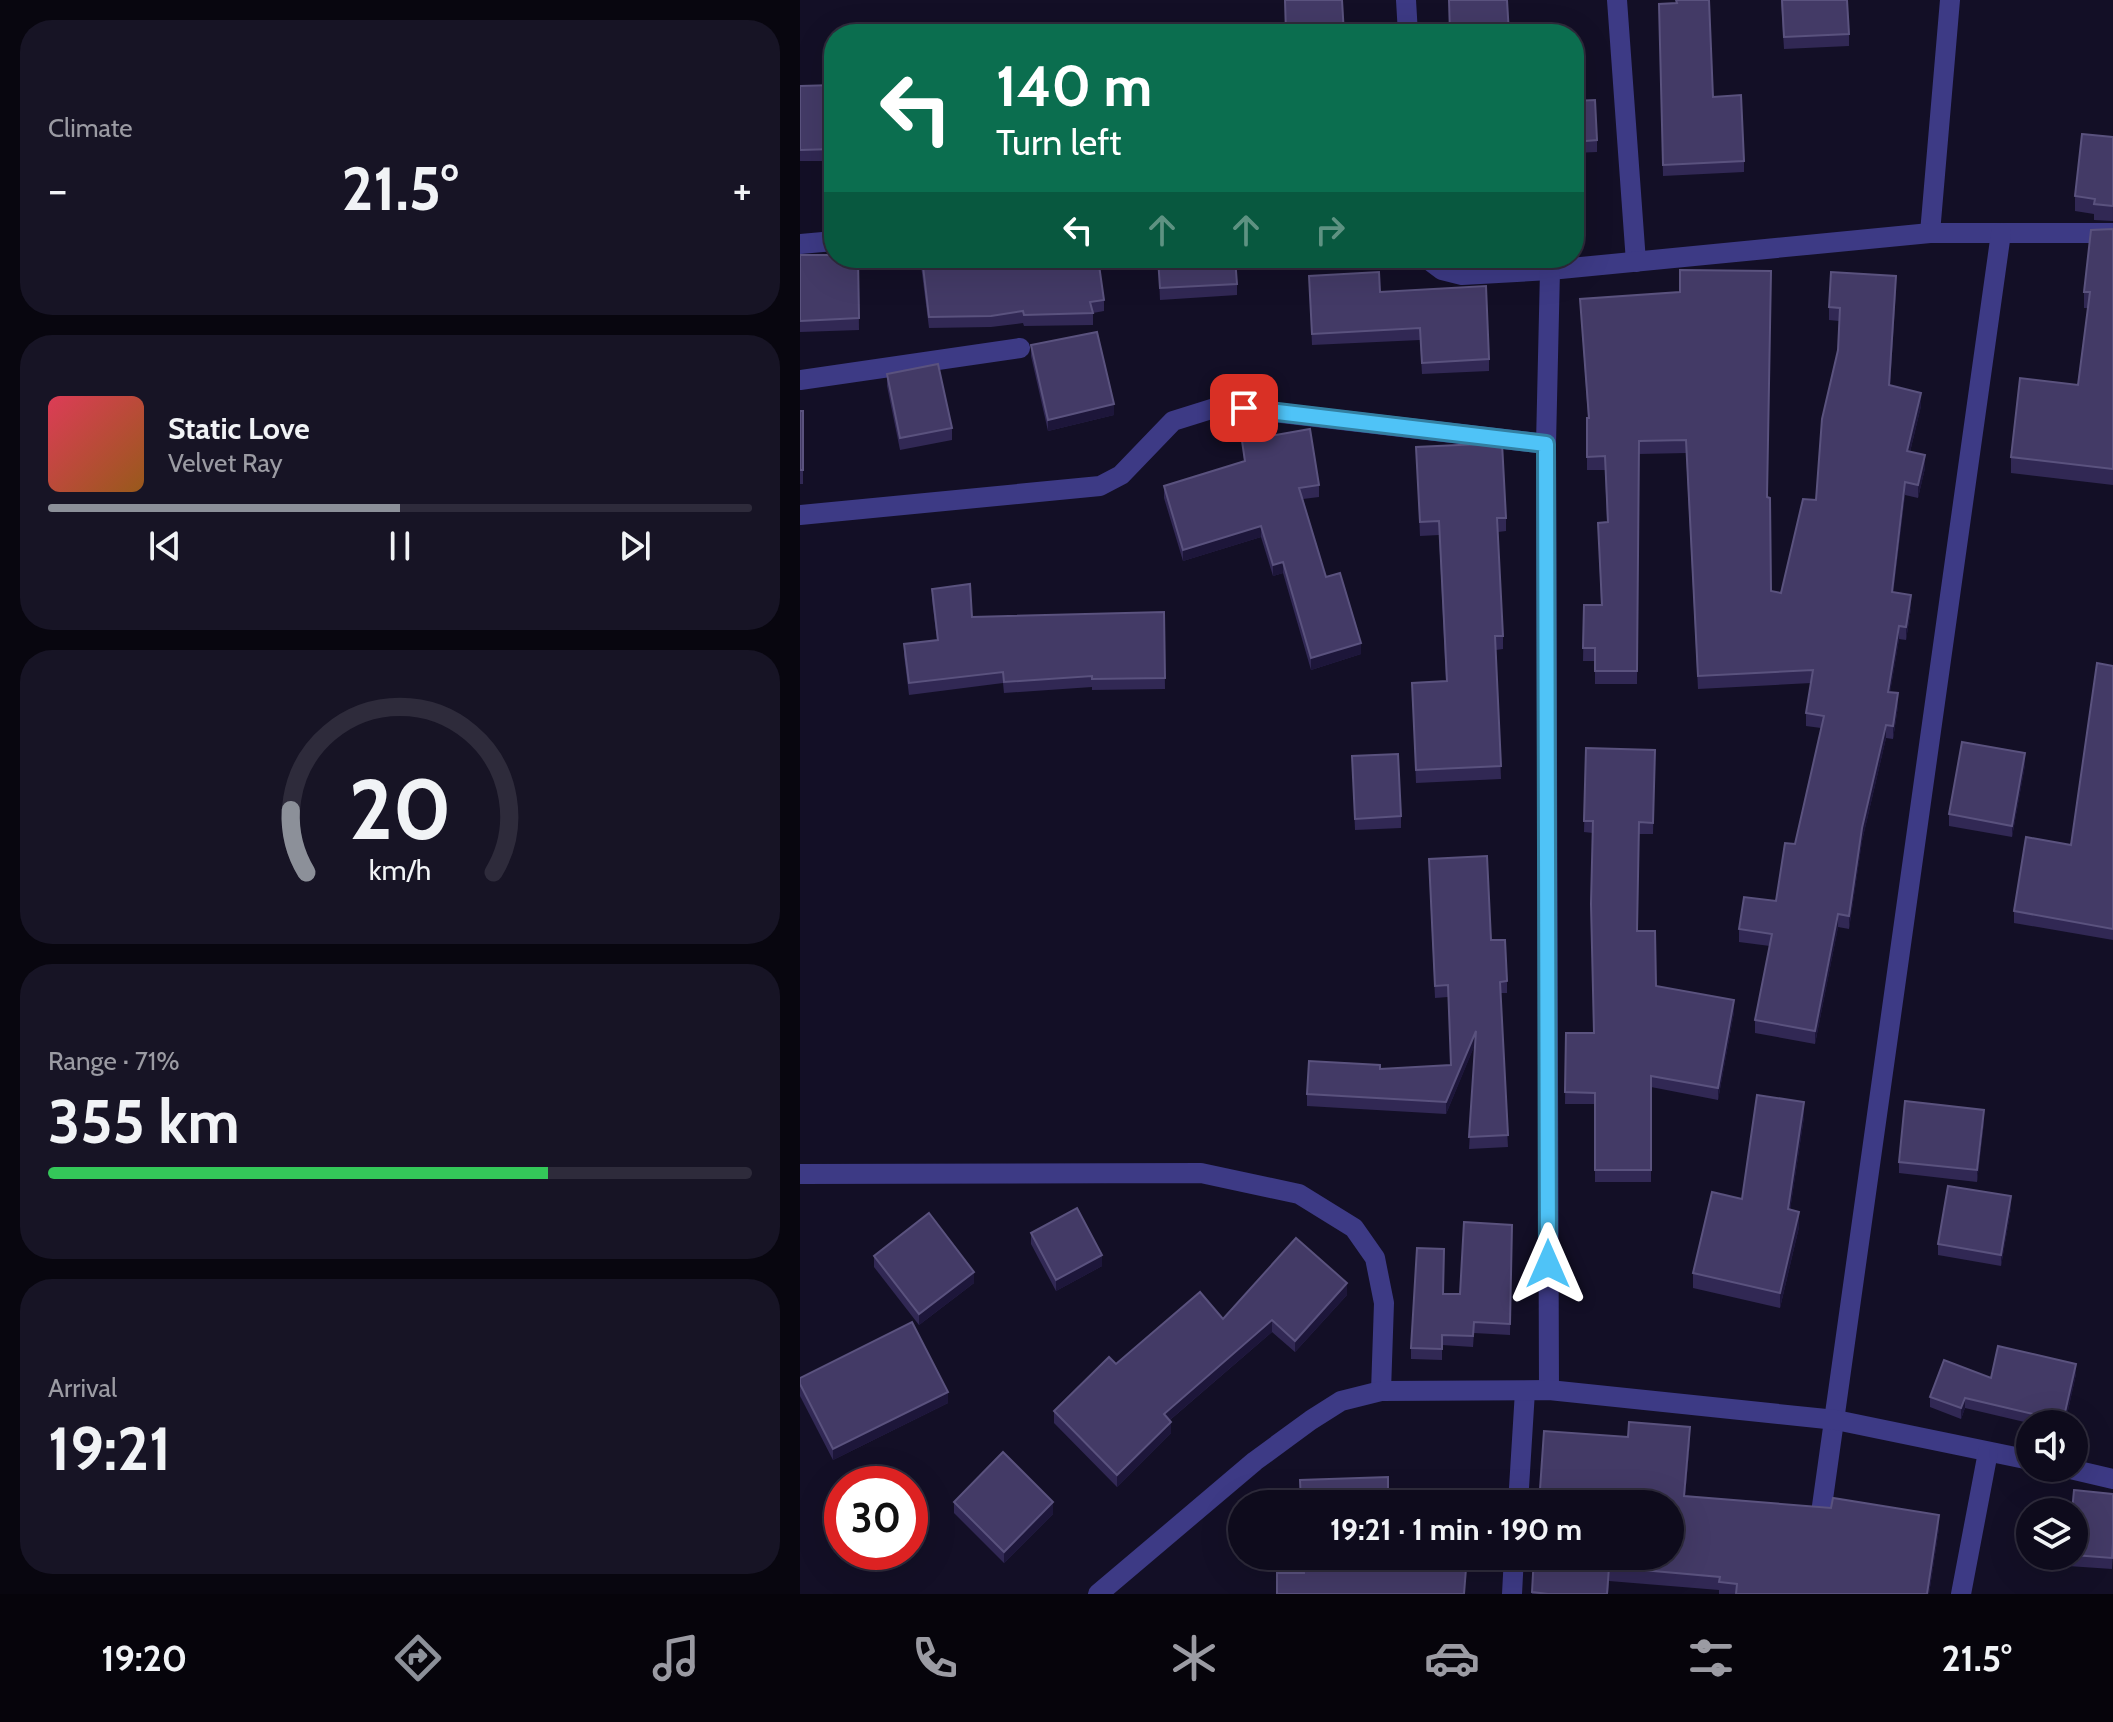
<!DOCTYPE html>
<meta charset="utf-8">
<style>
:root{--surface:#0e0b1c;--page:#171425;--text:#f1f3f6;--muted:#9b9ba3;--line:#2e2b3b;--accent:#8c9099}
body{margin:0;font-family:Cabin,sans-serif;background:var(--page);color:var(--text);height:100vh;display:flex;flex-direction:column;font-size:30px;white-space:nowrap}
*{box-sizing:border-box;margin:0}
p{font-size:26px;color:var(--muted)}
.icon{flex:none;width:44px;height:44px;fill:none;stroke:currentColor;stroke-width:2;stroke-linecap:round;stroke-linejoin:round}
.map{position:relative;flex:1;overflow:hidden}
.drawer{display:flex;flex-direction:column;gap:20px;padding:20px;background:#08060f;width:800px}
.drawer>*{flex:none}
.top-card{position:absolute;left:24px;top:24px;width:760px;height:244px;border-radius:32px;box-shadow:0 8px 32px #0002,0 0 0 2px var(--line);background:#0b6e4f;color:#fff;overflow:hidden}
.fabs{position:absolute;left:1216px;top:1410px;display:grid;gap:16px}
.fabs a{display:grid;place-items:center;width:72px;height:72px;border-radius:50%;background:var(--surface);box-shadow:0 8px 32px #0002,0 0 0 2px var(--line);font-size:40px}
.speed{position:absolute;left:24px;top:1466px;display:flex;gap:16px;font-size:40px;font-weight:700;text-align:center}
.speed>*{display:grid;place-content:center;width:104px;height:104px;border-radius:50%;background:var(--surface);box-shadow:0 8px 32px #0002,0 0 0 2px var(--line);line-height:1}
.speed .limit{border:12px solid #d22;background:#fff;color:#111}
.pin{position:absolute;display:grid;place-items:center;width:68px;height:68px;color:#fff;margin:-34px;border-radius:16px;box-shadow:0 4px 12px #0006}
.me{position:absolute;width:88px;margin:-44px;rotate:0deg;stroke-linejoin:round;filter:drop-shadow(0 0 6px #0008)}
.turn{display:flex;align-items:center;gap:28px;height:168px;padding:0 40px;font-size:36px}
.turn .icon{width:104px;height:104px;stroke-width:2.5}
.turn b{display:block;font-size:56px;line-height:68px}
.lanes{display:flex;align-items:center;height:76px;padding:0 40px;background:#0003;justify-content:center;gap:40px;direction:ltr}
.lanes .off{opacity:.35}
.big{font-size:60px;font-weight:800;line-height:1.1}
.drawer .widget{flex:1;display:flex;flex-direction:column;justify-content:center;gap:12px;min-width:0;padding:0 28px;border-radius:32px;background:var(--page)}
.drawer .dial{align-items:center;gap:0}
.dial svg{height:208px;overflow:visible;fill:none;stroke:var(--line);stroke-width:7;stroke-linecap:round;text-anchor:middle}
.dial text{fill:var(--text);stroke:none}
.song{display:flex;align-items:center;gap:24px}
.cover{width:96px;height:96px;border-radius:12px;background:linear-gradient(135deg,hsl(350 70% 55%),hsl(30 70% 35%))}
.played{height:8px;border-radius:4px;background:linear-gradient(90deg,var(--accent) 50%,var(--line) 50%)}
.keys{display:flex;justify-content:space-around;direction:ltr}
.heat{display:flex;justify-content:space-between;align-items:center;font-size:44px;direction:ltr}
.charge{height:12px;border-radius:6px;background:linear-gradient(90deg,#34c759 71%,var(--line) 0)}
.trip{position:absolute;left:428px;top:1490px;width:456px;height:80px;border-radius:40px;background:var(--surface);box-shadow:0 8px 32px #0002,0 0 0 2px var(--line);font-weight:800;line-height:80px;text-align:center}
.tabs{display:flex;height:128px;justify-content:space-around;align-items:center;background:#06040b;color:var(--muted)}
.tabs .icon{width:56px;height:56px}
.tabs .on{color:var(--accent)}
.tabs b{font-size:36px;color:var(--text)}
main{display:flex;flex:1;min-height:0}
.map>svg:first-child{display:block}
.lines{fill:none;stroke-linecap:round;stroke-linejoin:round}
.minor{stroke:#3d3a85;stroke-width:20}
.wall{fill:#312854}
.shaded-wall{fill:#1d163a}
.building{fill:#433a66;stroke:#5a527e;stroke-width:2}
.route-casing{stroke:#337fa1;stroke-width:20}
.route{stroke:#4fc3f7;stroke-width:14}
</style>
<main>
<section class="drawer">
<div class="widget"><p>Climate</p>
<div class="heat"><a>−</a><b class="big">21.5°</b><a>+</a></div>
</div>
<div class="widget">
<div class="song"><i class="cover"></i><div><b>Static Love</b><p>Velvet Ray</p></div></div>
<div class="played"></div>
<div class="keys"><svg class="icon" aria-label="previous" viewBox="0 0 24 24"><path d="M18 5L8 12l10 7zM5 5v14"/></svg><svg class="icon" aria-label="pause" viewBox="0 0 24 24"><path d="M8 5v14M16 5v14"/></svg><svg class="icon" aria-label="next" viewBox="0 0 24 24"><path d="M6 5l10 7-10 7zM19 5v14"/></svg></div>
</div>
<div class="widget dial"><svg viewBox="0 0 100 80">
<path d="M14 69A42 42 0 1 1 86 69"/>
<path d="M14 69A42 42 0 0 1 8 45" stroke="#8c9099"/>
<text x="50" y="56" font-size="32" font-weight="700">20</text>
<text x="50" y="72" font-size="11">km/h</text>
</svg></div>
<div class="widget"><p>Range · 71%</p><b class="big">355 km</b><div class="charge"></div></div>
<div class="widget"><p>Arrival</p><b class="big">19:21</b></div>
</section>
<div class="map">
<svg width="1313" height="1594" viewBox="0 0 1313 1594">
<rect width="100%" height="100%" fill="#130f26"/>
<g class="lines">
<g class="minor">
<polyline points="606,0 608,34"/>
<polyline points="817,0 836,262"/>
<polyline points="1130,233 1150,0"/>
<polyline points="0,244 34,241"/>
<polyline points="626,258 642,270 662,275 750,270 1130,233 1313,233"/>
<polyline points="0,380 220,348"/>
<polyline points="0,515 300,486 321,475 373,421 421,406 746,444"/>
<polyline points="0,1174 401,1173 499,1194 554,1228 575,1258 584,1303 581,1391"/>
<polyline points="749,1390 746,444 750,270"/>
<polyline points="1266,1468 1313,1479"/>
<polyline points="718,1504 725,1391"/>
<polyline points="1022,1506 1201,233"/>
<polyline points="298,1594 455,1461 511,1420 541,1401 581,1391 749,1390 1036,1420 1230,1460"/>
<polyline points="712,1594 714,1556"/>
<polyline points="1161,1594 1188,1452"/>
</g>
</g>
<g class="wall">
<polygon points="981,0 1049,34 1049,46 984,49"/>
<polygon points="859,4 913,97 944,161 944,172 863,176"/>
<polygon points="34,85 34,161 0,161 0,86"/>
<polygon points="774,101 797,140 797,152 774,153"/>
<polygon points="1313,137 1313,221 1294,220 1294,214 1275,211 1275,196"/>
<polygon points="1313,229 1313,485 1211,473 1211,457 1278,385 1288,308 1284,308 1284,292"/>
<polygon points="0,255 58,258 59,330 0,332"/>
<polygon points="120,258 298,258 304,300 304,311 293,313 293,325 224,326 223,323 191,327 129,328"/>
<polygon points="358,258 437,284 437,295 360,300"/>
<polygon points="509,276 580,292 689,359 689,371 622,374 620,340 512,345"/>
<polygon points="1096,289 1090,386 1121,406 1110,452 1125,468 1118,498 1105,495 1093,592 1111,608 1106,640 1099,639 1090,692 1098,706 1093,739 1086,738 1062,841 1049,929 1038,927 1015,1044 955,1033 955,1020 970,946 939,942 939,929 976,901 995,844 1021,728 1006,726 1006,713 1011,683 898,689 886,453 839,454 837,684 795,684 795,661 783,661 784,605 801,605 798,523 807,523 805,470 787,470 787,418 788,418 780,299 967,497 971,591 981,593 1016,500 1038,350 1039,321 1029,320 1029,307"/>
<polygon points="231,345 314,415 248,431 231,356"/>
<polygon points="87,374 152,428 152,440 100,450 87,386"/>
<rect x="0" y="411" width="3" height="73"/>
<polygon points="442,441 519,485 519,497 503,499 526,577 561,654 511,670 483,573 473,576 461,537 383,561 364,498 364,486 444,461"/>
<polygon points="616,447 706,518 706,531 698,532 703,636 703,649 696,650 701,779 616,783 612,683 646,681 639,535 620,536"/>
<polygon points="132,589 172,617 364,612 365,689 292,690 292,687 204,693 203,683 109,695 104,655 104,644 137,640 132,600"/>
<polygon points="1313,666 1313,940 1214,923 1214,911 1271,845"/>
<polygon points="786,748 855,750 853,834 839,834 837,931 856,986 934,1012 918,1100 851,1087 851,1182 795,1182 795,1104 765,1104 766,1033 794,1033 793,833 784,832"/>
<polygon points="552,756 601,816 601,828 555,830"/>
<polygon points="1225,765 1212,837 1149,826 1149,814"/>
<polygon points="629,870 691,940 707,981 707,993 700,993 708,1147 669,1149 675,1044 646,1114 507,1106 507,1094 580,1069 651,1065 648,997 635,998"/>
<polygon points="1004,1117 990,1210 999,1227 980,1308 893,1288 893,1273 942,1199"/>
<polygon points="1184,1122 1177,1182 1099,1173 1099,1162"/>
<polygon points="1211,1208 1201,1266 1138,1255 1138,1244"/>
<polygon points="712,1225 710,1335 674,1333 673,1347 642,1345 642,1360 611,1359 611,1348 660,1294"/>
<polygon points="231,1233 302,1266 256,1291 231,1244"/>
<polygon points="74,1256 174,1283 119,1325 74,1267"/>
<polygon points="547,1295 495,1352 472,1332 370,1420 371,1433 317,1487 254,1423 254,1411 316,1364 423,1319"/>
<polygon points="1276,1374 1265,1424 1233,1424 1165,1408 1161,1419 1130,1407 1130,1397 1191,1378"/>
<polygon points="0,1378 148,1403 33,1460 0,1396"/>
<polygon points="828,1437 890,1441 885,1496 1139,1528 1129,1594 919,1594 919,1590 809,1581 808,1594 732,1594 732,1592"/>
<polygon points="1313,1494 1313,1554 1312,1569 1268,1566 1268,1556 1274,1556 1274,1512"/>
<polygon points="154,1502 253,1514 204,1563 154,1513"/>
<polygon points="503,1556 681,1556 681,1565 503,1573"/>
</g>
<g class="shaded-wall">
<polygon points="1096,276 1096,289 1089,398 1089,385"/>
<polygon points="1121,393 1121,406 1107,464 1107,451"/>
<polygon points="314,404 314,415 248,431 248,420"/>
<polygon points="1125,455 1125,468 1118,498 1118,485"/>
<polygon points="1105,482 1105,495 1092,605 1092,592"/>
<polygon points="461,526 461,537 383,561 383,550"/>
<polygon points="483,562 483,573 473,576 473,565"/>
<polygon points="1111,595 1111,608 1106,640 1106,627"/>
<polygon points="1099,626 1099,639 1088,705 1088,692"/>
<polygon points="561,643 561,654 511,670 511,658"/>
<polygon points="1098,693 1098,706 1093,739 1093,726"/>
<polygon points="1086,725 1086,738 1062,841 1049,929 1049,916 1062,828"/>
<polygon points="1225,753 1225,765 1212,837 1212,826"/>
<polygon points="1038,914 1038,927 1015,1044 1015,1031"/>
<polygon points="934,1000 934,1012 918,1100 918,1088"/>
<polygon points="676,1031 676,1042 646,1114 646,1102"/>
<polygon points="1004,1102 1004,1117 988,1224 988,1209"/>
<polygon points="1184,1110 1184,1122 1177,1182 1177,1170"/>
<polygon points="1211,1196 1211,1208 1201,1266 1201,1255"/>
<polygon points="999,1212 999,1227 980,1308 980,1293"/>
<polygon points="302,1255 302,1266 256,1291 256,1280"/>
<polygon points="174,1272 174,1283 119,1325 119,1314"/>
<polygon points="547,1283 547,1295 495,1352 495,1341"/>
<polygon points="472,1320 472,1332 364,1425 364,1414"/>
<polygon points="1276,1364 1276,1374 1265,1424 1263,1424"/>
<polygon points="148,1392 148,1403 33,1460 33,1449"/>
<polygon points="1165,1398 1165,1408 1161,1419 1161,1408"/>
<polygon points="371,1422 371,1433 317,1487 317,1475"/>
<polygon points="890,1427 890,1441 884,1509 884,1496"/>
<polygon points="253,1502 253,1514 204,1563 204,1552"/>
<polygon points="1139,1515 1139,1528 1129,1594 1127,1594"/>
</g>
<g class="building">
<polygon points="485,0 542,0 544,34 486,34"/>
<polygon points="649,0 707,0 709,34 650,34"/>
<polygon points="876,0 909,0 913,97 941,95 944,161 863,165 859,4 877,3"/>
<polygon points="982,0 1047,0 1049,34 984,37"/>
<polygon points="34,85 34,149 0,150 0,86"/>
<polygon points="795,100 797,140 774,142 774,101"/>
<polygon points="1282,134 1313,137 1313,206 1294,204 1295,199 1275,196"/>
<polygon points="1313,229 1313,469 1211,457 1220,378 1278,385 1290,292 1284,292 1291,230"/>
<polygon points="0,255 34,255 34,258 58,258 59,318 0,321"/>
<polygon points="122,258 298,258 304,300 290,302 293,313 224,315 223,311 191,316 129,317"/>
<polygon points="358,258 435,258 437,284 360,288"/>
<polygon points="880,270 971,271 967,497 970,498 971,591 981,593 1003,499 1016,500 1022,419 1038,350 1040,308 1029,307 1031,272 1096,276 1089,385 1121,393 1107,451 1125,455 1118,485 1105,482 1092,592 1111,595 1106,627 1099,626 1088,692 1098,693 1093,726 1086,725 1062,828 1049,916 1038,914 1015,1031 955,1020 972,934 939,929 944,897 976,901 985,843 995,844 1024,716 1006,713 1013,670 898,676 886,440 839,441 837,671 795,671 795,648 783,648 784,605 802,605 798,523 808,522 805,456 787,457 787,418 789,418 780,299 880,292"/>
<polygon points="579,272 580,292 686,286 689,359 622,363 620,328 512,334 509,276"/>
<polygon points="297,332 314,404 248,420 231,345"/>
<polygon points="138,364 152,428 100,438 87,374"/>
<rect x="0" y="411" width="3" height="59"/>
<polygon points="510,429 519,485 499,488 526,577 540,573 561,643 511,658 483,562 473,565 461,526 383,550 364,486 445,461 442,441"/>
<polygon points="702,443 706,518 697,518 703,636 695,636 701,766 616,770 612,683 647,681 639,521 620,522 616,447"/>
<polygon points="170,584 172,617 364,612 365,678 292,679 292,676 204,682 203,672 109,683 104,644 138,640 132,589"/>
<polygon points="1297,663 1313,666 1313,929 1214,911 1226,837 1271,845"/>
<polygon points="1162,742 1225,753 1212,826 1149,814"/>
<polygon points="786,748 855,750 853,823 839,822 837,931 855,931 856,986 934,1000 918,1088 851,1076 851,1170 795,1170 795,1093 765,1092 766,1033 794,1033 791,904 793,821 784,821"/>
<polygon points="598,754 601,816 555,819 552,756"/>
<polygon points="687,856 691,940 705,940 707,981 700,982 708,1135 669,1137 676,1031 646,1102 507,1094 509,1061 580,1065 580,1069 651,1065 648,985 635,986 629,859"/>
<polygon points="957,1095 1004,1102 988,1209 999,1212 980,1293 893,1273 912,1192 942,1199"/>
<polygon points="1105,1101 1184,1110 1177,1170 1099,1162"/>
<polygon points="1148,1186 1211,1196 1201,1255 1138,1244"/>
<polygon points="277,1208 302,1255 256,1280 231,1233"/>
<polygon points="129,1213 174,1272 119,1314 74,1256"/>
<polygon points="664,1222 712,1225 710,1324 674,1322 673,1336 642,1335 642,1349 611,1348 617,1248 644,1249 643,1294 660,1294"/>
<polygon points="496,1238 547,1283 495,1341 472,1320 364,1414 371,1422 317,1475 254,1411 309,1357 316,1364 400,1292 423,1319"/>
<polygon points="112,1322 148,1392 33,1449 0,1384 0,1378"/>
<polygon points="1198,1346 1276,1364 1263,1421 1165,1398 1161,1408 1130,1397 1144,1360 1191,1378"/>
<polygon points="829,1422 890,1427 884,1496 1031,1508 1033,1498 1139,1515 1127,1594 936,1594 937,1584 919,1582 920,1577 809,1567 807,1594 748,1594 732,1592 734,1556 870,1556 870,1504 739,1504 744,1431 828,1437"/>
<polygon points="203,1452 253,1502 204,1552 154,1502"/>
<polygon points="588,1477 588,1504 501,1504 500,1480"/>
<polygon points="1274,1490 1313,1494 1313,1543 1312,1558 1274,1555 1274,1512 1272,1512"/>
<polygon points="503,1556 667,1556 664,1594 477,1594 477,1573 504,1573"/>
</g>
<g class="lines">
<g class="route-casing">
<polyline id="route" points="444,408 746,444 748,1264"/>
</g>
<use href="#route" class="route"/>
</g>
</svg>
<div class="fabs">
<a><svg class="icon" aria-label="sound" viewBox="0 0 24 24"><path d="M4 9h4l5-4v14l-5-4H4zM17 9q2 3 0 6"/></svg></a>
<a><svg class="icon" aria-label="layers" viewBox="0 0 24 24"><path d="M12 4l9 5-9 5-9-5zM3 14l9 5 9-5"/></svg></a>
</div>
<div class="speed"><div class="limit">30</div></div>
<div class="pin" style="left:444px;top:408px;background:#d93025"><svg class="icon" aria-label="arrive" viewBox="0 0 24 24"><path d="M6 21V4h12l-3 4 3 4H6"/></svg></div>
<svg class="me" style="left:748px;top:1264px" viewBox="-20 -20 40 40"><path d="M0-17L14 15 0 8-14 15z" fill="#4fc3f7" stroke="#fff" stroke-width="4"/></svg>
<div class="trip">19:21 · 1 min · 190 m</div>
<div class="top-card">
<div class="turn"><svg class="icon" aria-label="left" viewBox="0 0 24 24"><path d="M17 20v-9H6M10 6l-5 5 5 5"/></svg><div><b>140 m</b>Turn left</div></div>
<div class="lanes"><svg class="icon" aria-label="left" viewBox="0 0 24 24"><path d="M17 20v-9H6M10 6l-5 5 5 5"/></svg><svg class="icon off" aria-label="ahead" viewBox="0 0 24 24"><path d="M12 20V5M6 11l6-6 6 6"/></svg><svg class="icon off" aria-label="ahead" viewBox="0 0 24 24"><path d="M12 20V5M6 11l6-6 6 6"/></svg><svg class="icon off" aria-label="right" viewBox="0 0 24 24"><path d="M7 20v-9h11M14 6l5 5-5 5"/></svg></div>
</div>
</div>
</main>
<nav class="tabs">
<b>19:20</b>
<svg class="icon on" aria-label="directions" viewBox="0 0 24 24"><path d="M12 3l9 9-9 9-9-9zM9 14v-3h6M13 9l2 2-2 2"/></svg>
<svg class="icon" aria-label="music" viewBox="0 0 24 24"><path d="M9 18V5l10-2v13"/><circle cx="6" cy="18" r="3"/><circle cx="16" cy="16" r="3"/></svg>
<svg class="icon" aria-label="phone" viewBox="0 0 24 24"><path d="M5 4h4l2 5-3 2q2 4 5 5l2-3 5 2v4C11 20 4 13 5 4z"/></svg>
<svg class="icon" aria-label="climate" viewBox="0 0 24 24"><path d="M12 3v18M4 7l16 10M4 17L20 7"/></svg>
<svg class="icon" aria-label="car" viewBox="0 0 24 24"><path d="M5 17H2v-5l4-1 3-4h7l3 4 3 1v5h-3M9 17h6M6 11h13"/><circle cx="7" cy="17" r="2"/><circle cx="17" cy="17" r="2"/></svg>
<svg class="icon" aria-label="filters" viewBox="0 0 24 24"><path d="M4 7h16M4 17h16"/><circle cx="9" cy="7" r="2"/><circle cx="15" cy="17" r="2"/></svg>
<b>21.5°</b>
</nav>
